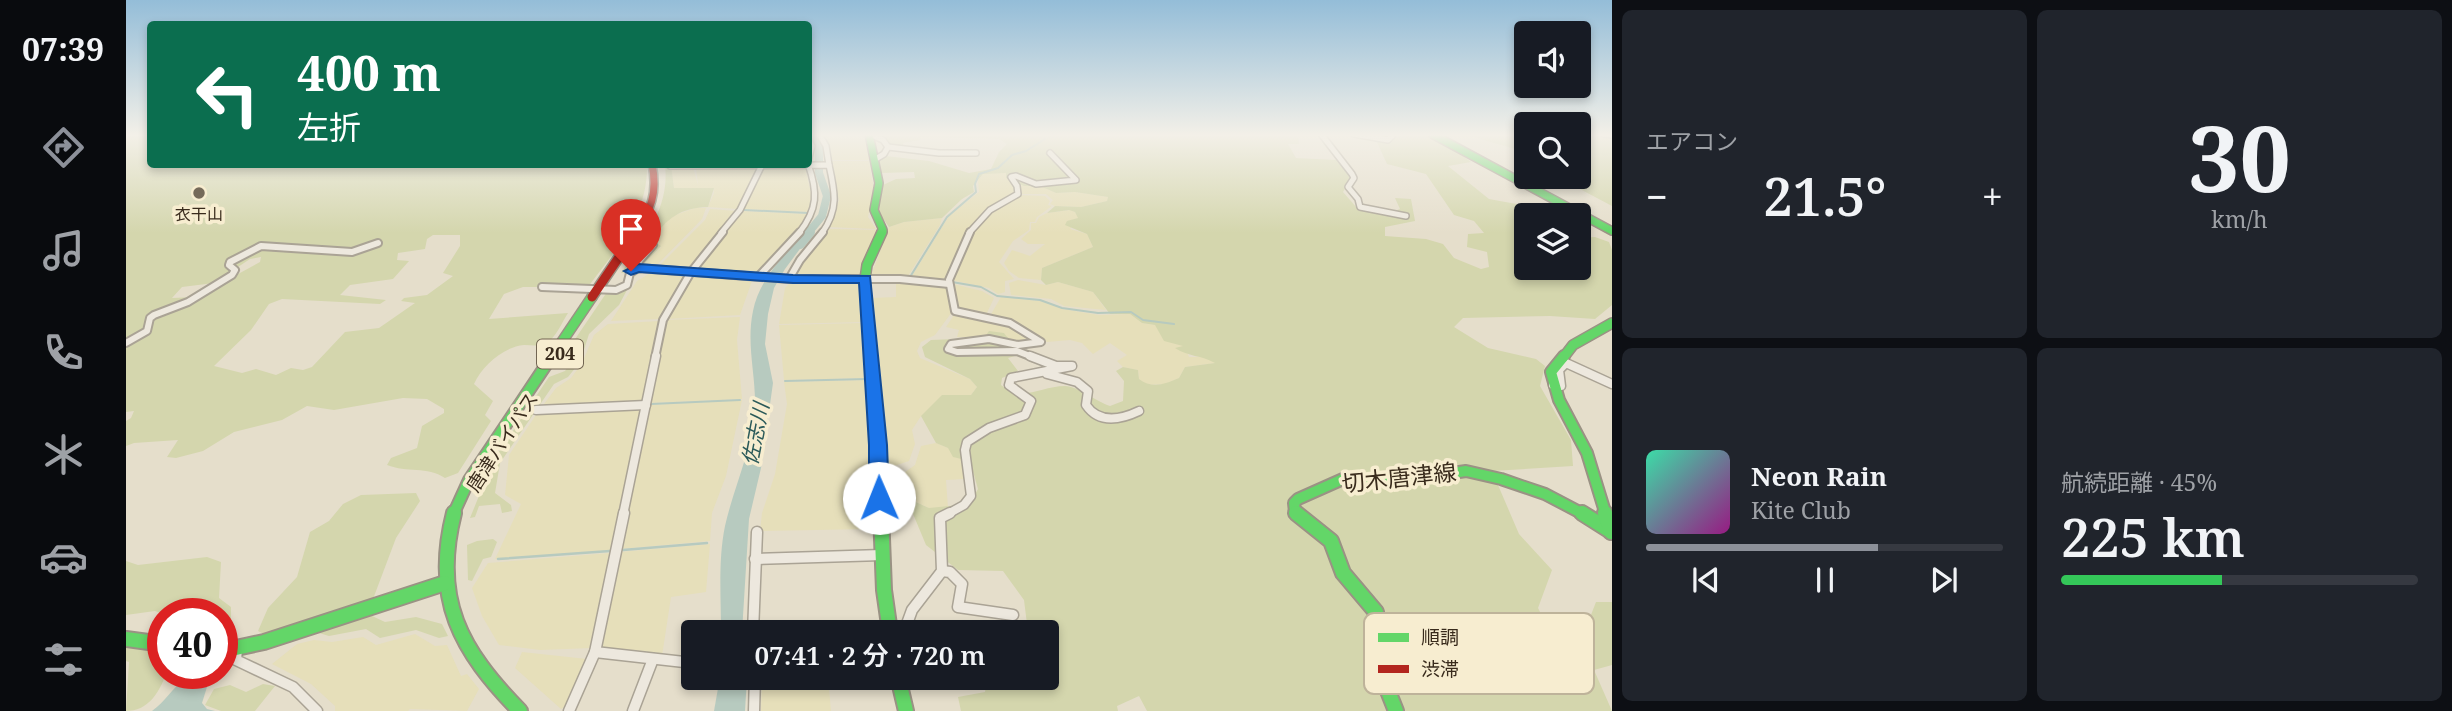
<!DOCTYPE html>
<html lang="ja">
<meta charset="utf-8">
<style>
:root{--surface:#171b24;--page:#20242c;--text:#f1f3f6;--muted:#9ea1a6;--line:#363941;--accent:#8c9099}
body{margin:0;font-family:"Noto Serif","Noto Sans JP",serif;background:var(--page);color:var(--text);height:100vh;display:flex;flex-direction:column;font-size:26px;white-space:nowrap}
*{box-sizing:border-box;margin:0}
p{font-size:23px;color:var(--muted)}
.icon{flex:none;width:38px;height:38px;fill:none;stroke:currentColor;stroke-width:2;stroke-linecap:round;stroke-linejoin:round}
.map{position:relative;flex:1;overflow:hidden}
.side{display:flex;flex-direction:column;gap:10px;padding:10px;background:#0d0f14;width:840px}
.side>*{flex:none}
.hud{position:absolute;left:21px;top:21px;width:665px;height:147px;border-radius:7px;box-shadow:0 4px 10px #0003;background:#0b6e4f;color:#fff;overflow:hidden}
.tools{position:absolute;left:1388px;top:21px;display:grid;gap:14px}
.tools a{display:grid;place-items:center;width:77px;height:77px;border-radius:7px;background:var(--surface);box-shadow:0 4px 10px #0003;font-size:35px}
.speed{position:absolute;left:21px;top:598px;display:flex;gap:14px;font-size:35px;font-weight:700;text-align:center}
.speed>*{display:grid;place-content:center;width:91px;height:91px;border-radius:50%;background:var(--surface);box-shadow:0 4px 10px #0003;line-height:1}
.speed .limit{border:10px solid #d22;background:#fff;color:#111}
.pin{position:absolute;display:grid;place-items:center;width:60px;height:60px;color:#fff;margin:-72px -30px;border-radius:50% 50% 50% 0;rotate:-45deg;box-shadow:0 0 7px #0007}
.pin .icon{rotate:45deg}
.me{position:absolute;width:77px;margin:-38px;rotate:359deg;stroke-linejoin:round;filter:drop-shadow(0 0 5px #0008)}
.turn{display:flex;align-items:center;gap:24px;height:147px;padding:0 35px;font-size:32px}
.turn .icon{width:91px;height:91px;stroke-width:2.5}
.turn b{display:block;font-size:49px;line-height:60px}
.big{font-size:52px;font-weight:600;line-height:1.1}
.side .card{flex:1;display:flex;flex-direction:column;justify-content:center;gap:10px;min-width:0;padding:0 24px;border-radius:10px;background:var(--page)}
.side .dial{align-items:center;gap:0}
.dial b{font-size:91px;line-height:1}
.song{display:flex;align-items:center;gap:21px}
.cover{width:84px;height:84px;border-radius:10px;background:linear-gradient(135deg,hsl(160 70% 55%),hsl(310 70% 35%))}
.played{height:7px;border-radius:4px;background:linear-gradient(90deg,var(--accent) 65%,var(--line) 65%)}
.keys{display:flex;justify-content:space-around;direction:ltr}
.heat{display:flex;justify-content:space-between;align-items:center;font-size:38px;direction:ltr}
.charge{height:10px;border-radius:5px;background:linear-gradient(90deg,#34c759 45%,var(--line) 0)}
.side .tiles{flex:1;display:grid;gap:10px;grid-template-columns:repeat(2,1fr)}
.trip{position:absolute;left:555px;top:620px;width:378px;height:70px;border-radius:7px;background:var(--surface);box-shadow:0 4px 10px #0003;font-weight:600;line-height:70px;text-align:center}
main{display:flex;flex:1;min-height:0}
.dock{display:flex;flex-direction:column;width:126px;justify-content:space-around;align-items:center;background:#090b0e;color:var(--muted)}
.dock .icon{width:49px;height:49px}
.dock .selected{color:var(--accent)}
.dock b{font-size:32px;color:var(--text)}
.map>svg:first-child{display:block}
.farmland{fill:#e6dfba}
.green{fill:#d4d6ad;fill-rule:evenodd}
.water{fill:#b7cabf}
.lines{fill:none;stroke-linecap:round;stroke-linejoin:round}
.stream-far1{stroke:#b7cabf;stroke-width:2}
.stream{stroke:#b7cabf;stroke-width:2.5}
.river-far1{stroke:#b7cabf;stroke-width:8}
.river{stroke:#b7cabf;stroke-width:10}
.street-far3-casing{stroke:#aaa395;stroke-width:8}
.street-far2-casing{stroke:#aaa395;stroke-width:10}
.street-far1-casing{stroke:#aaa395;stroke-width:11}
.street-casing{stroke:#aaa395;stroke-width:13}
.fast-far3-casing{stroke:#9a9284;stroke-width:10}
.fast-far2-casing{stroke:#9a9284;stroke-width:12}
.fast-far1-casing{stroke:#9a9284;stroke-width:14}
.fast-casing{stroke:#9a9284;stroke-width:18}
.jam-far1-casing{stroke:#9a9284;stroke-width:10}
.jam-casing{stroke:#9a9284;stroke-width:12}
.street-far3{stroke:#ede8de;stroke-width:5}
.street-far2{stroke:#ede8de;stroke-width:6}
.street-far1{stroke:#ede8de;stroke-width:8}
.street{stroke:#ede8de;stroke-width:10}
.fast-far3{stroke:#63d668;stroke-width:7}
.fast-far2{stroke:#63d668;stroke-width:9}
.fast-far1{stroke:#63d668;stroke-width:10}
.fast{stroke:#63d668;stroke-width:14}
.jam-far1{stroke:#b3261e;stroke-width:7}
.jam{stroke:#b3261e;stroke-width:9}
.route{fill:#1a73e8;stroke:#114b97;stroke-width:2}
.poi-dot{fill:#756a59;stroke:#f7edd0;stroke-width:2.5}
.labels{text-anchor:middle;stroke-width:7;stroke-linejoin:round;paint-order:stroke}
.far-poi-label{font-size:16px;fill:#392b1c;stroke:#f7edd0}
.shield{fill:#f7edd0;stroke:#726552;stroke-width:2}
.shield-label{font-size:18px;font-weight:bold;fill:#392b1c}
.street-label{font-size:19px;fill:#392b1c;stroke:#f7edd0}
.water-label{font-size:21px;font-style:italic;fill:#2b5a59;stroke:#f7edd0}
.near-street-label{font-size:23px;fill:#392b1c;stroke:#f7edd0}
.key{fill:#f7edd0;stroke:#beb39a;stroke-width:2}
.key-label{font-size:19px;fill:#392b1c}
</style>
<main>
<nav class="dock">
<b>07:39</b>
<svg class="icon selected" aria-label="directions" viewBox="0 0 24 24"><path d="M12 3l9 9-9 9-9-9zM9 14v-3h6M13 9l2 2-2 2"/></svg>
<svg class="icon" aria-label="music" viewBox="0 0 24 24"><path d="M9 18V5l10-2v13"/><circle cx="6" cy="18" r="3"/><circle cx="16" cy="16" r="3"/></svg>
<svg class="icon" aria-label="phone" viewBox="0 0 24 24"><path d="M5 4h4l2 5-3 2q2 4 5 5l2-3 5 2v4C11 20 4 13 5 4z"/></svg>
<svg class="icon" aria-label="climate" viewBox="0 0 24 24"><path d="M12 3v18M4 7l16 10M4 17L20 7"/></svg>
<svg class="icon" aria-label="car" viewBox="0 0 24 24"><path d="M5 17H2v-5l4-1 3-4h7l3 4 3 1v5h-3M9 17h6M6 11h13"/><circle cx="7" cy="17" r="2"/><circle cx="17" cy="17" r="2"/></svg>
<svg class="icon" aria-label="filters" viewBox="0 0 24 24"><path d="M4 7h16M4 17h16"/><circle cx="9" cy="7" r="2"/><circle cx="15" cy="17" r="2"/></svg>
</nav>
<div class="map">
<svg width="1486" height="711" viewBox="0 0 1486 711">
<rect width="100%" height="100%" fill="#e5decb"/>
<g class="farmland">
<polygon points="696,134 738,134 743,160 705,160 703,145"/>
<polygon points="706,161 743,161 748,189 742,217 750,229 703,227 713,200 706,172"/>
<polygon points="632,166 612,209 582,207 588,193 587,188 548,188 545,167 567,167 572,185 570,168"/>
<polygon points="638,166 679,166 687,202 684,212 617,209"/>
<polygon points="875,171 880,173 880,178 890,186 890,194 866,205 838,233 821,279 786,276 823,216 853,192 852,181 857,174"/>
<polygon points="893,185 914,186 930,193 949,192 982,197 981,201 955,207 929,206 924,204 927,200 920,194 894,194"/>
<polygon points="891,195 919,196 924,201 922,205 926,206 911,217 909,222 904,222 903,230 887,241 873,262 888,279 879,281 879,292 872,294 863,288 825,280 842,234 867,208"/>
<polygon points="569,208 580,208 576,219 529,267 516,266 535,247 525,240 541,218"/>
<polygon points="584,209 611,211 561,269 532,267 579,220"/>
<polygon points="944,210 949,212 953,218 944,229 961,234 967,247 916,268 915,280 893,278 883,271 878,263 886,250 904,256 919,244 902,244 895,239 905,230 905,223 910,223 913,217 921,213"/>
<polygon points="616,211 683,214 679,222 631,273 569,269"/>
<polygon points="816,218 814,225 782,276 745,276 763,227 778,222"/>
<polygon points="701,229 752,230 751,237 735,267 734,276 666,274"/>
<polygon points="528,271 560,273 534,319 485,321 511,281"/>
<polygon points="566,273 627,278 614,315 541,319"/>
<polygon points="735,280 738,322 653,324 659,288 666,281"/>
<polygon points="770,280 824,286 826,312 809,335 795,342 791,351 794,358 844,379 851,387 845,395 795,416 786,430 789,444 783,461 759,469 745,298 770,297"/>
<polygon points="892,280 920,285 932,282 967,292 980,310 938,306 925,299 885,295 883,283"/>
<polygon points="827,284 856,291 868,298 860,315 830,310"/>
<polygon points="875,297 922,302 936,309 973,315 1004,314 1016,323 1029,325 1059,346 1063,357 1079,357 1090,363 1059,367 1053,378 1039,384 1020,385 1013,379 1012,370 997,367 991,361 1001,355 984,343 967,354 956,343 944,340 921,342 906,335 899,328 864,316"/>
<polygon points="830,312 871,319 910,340 893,345 858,338 831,337 833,330 820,327"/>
<polygon points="614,317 611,340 616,399 524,403 540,320"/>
<polygon points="533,321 515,403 415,408 430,388 445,378 456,363 468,335 482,324"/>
<polygon points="738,323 742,378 658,380 653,325"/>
<polygon points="742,380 747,444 743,529 634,531 636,513 649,474 661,404 658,382"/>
<polygon points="616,400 600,476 586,513 584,541 494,549 523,405"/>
<polygon points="515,407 485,550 369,559 395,504 379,495 383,455 412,412"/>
<polygon points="810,443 822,448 839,460 838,479 820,480 822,508 803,508 783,499 767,497 768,480 789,465 795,446"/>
<polygon points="584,544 580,592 545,597 536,656 474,649 494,552"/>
<polygon points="484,553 466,648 414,650 373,645 356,616 346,588 362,563"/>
<polygon points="289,634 309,646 321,645 335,676 341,674 353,689 341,711 284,709 282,711 209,711 209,706 185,684 146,664 171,644 188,640 206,642 237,637 250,645"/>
<polygon points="396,652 461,659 442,705 435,709 389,668"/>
<polygon points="636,677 702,677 705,711 635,711"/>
</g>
<g class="green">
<path d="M0 134H24V164H458L490 167 521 165C522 215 491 248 462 287H397L378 294 363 319 442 313C436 322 430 338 420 343 413 347 406 345 398 345 377 347 356 366 348 384L367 401 359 415 365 421 332 473 319 478C301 466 281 473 261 465L265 458 291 448 296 426 318 413V409L301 399 277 398 208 410 181 406 156 420 108 432 77 451 50 458 41 457 52 440 8 443 0 446V421L5 418 8 411 0 412ZM307 235H334V246L317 273 327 276 301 295 278 298 275 301 289 303 253 328 219 332 186 367 177 370 165 368 150 375 130 369 116 373 88 366 125 330 143 304 156 299 254 304 260 300 214 295 224 285 267 279 283 261 271 260 272 253 299 249 301 239ZM135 257 134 262 70 297 46 298 56 287 88 283 124 259Z"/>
<path d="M749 134H1172L1173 144H1162L1170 158 1211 160 1225 179 1217 192 1231 208 1263 213 1274 209 1269 198 1285 199 1289 221 1259 227V236L1300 239 1317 244 1328 258 1355 269 1363 267 1361 252 1341 247 1342 234 1358 233 1348 221 1328 215 1300 174 1261 164 1250 140C1259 134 1264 134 1276 134 1314 134 1315 139 1345 162L1322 166 1363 199 1407 207 1426 215H1400V268H1452L1453 238 1469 237 1483 242 1486 250V305L1469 319 1424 316 1337 318 1328 327 1362 348 1410 359 1419 366 1414 386 1445 440 1447 466 1366 471 1393 534 1426 570 1412 608 1429 641 1456 638 1470 602H1486V665L1468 670 1486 711H1021L1013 696 991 706 992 711H835L832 697 859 692 861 677H920V632H902L898 600 877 571 832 570 800 545 785 509 766 504 767 497 783 499 803 508 843 504 852 489 844 461 827 457 822 448 810 443 795 416 816 395H845L851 387 844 379 799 357 796 347 805 340 858 338 863 331 878 333C884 342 892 344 898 353L882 358 892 371 876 378 875 385C895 403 915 386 939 386 952 386 969 401 984 406L997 401 998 381 990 371 997 367 1012 370 1013 379C1026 389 1039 384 1053 378L1059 367 1089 363C1075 355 1063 357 1049 348L1057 346 1038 341 1029 325 1016 323 1004 314H984L967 292 932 282 920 285 915 280 916 268 967 247 961 234 939 225 941 221 952 218 949 212 943 210 921 213 929 206 955 207 981 201 982 197 949 192 930 193 914 186H898L880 178V173L857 174 847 186 848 192 836 199 816 218 778 222 763 227 751 210 757 185 770 179 789 178 788 172 754 173 751 160 760 156 803 161 843 173 865 169 873 152 881 144 873 139 795 137 794 140 777 143V146L764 145Z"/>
<path d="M1340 134H1400V153C1380 145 1360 142 1340 134Z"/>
<polygon points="1453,134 1486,134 1486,206 1437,180 1437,177 1452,177"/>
<path d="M539 165H545L548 188H588L582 207C554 208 541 218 526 240L535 246 516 266 506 267 501 272 495 273C518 238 544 208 539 165Z"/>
<polygon points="502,288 493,305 463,334 454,362 442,377 428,384 374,463 369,493 385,505 386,511 376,513 374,504 353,506 349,517 344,518 368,459 423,377 439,371 449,357 447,352 441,351 481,292"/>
<polygon points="290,493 294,501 270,538 247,599 138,634 132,631 142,608 171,577 184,532 203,521 217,504 235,495"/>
<polygon points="367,539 371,542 365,557 357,559 346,581 342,580 341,545 351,541"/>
<polygon points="81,557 95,562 93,598 105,607 105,624 96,627 96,614 37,614 29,611 0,615 0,561 12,565"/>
<polygon points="244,615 259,622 290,617 316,624 322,636 313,638 290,630 254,638 240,629 203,636 193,633"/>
<path d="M0 647 37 653V674H40C33 693 22 711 0 711L3 662 0 661Z"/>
<polygon points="137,684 149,686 129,711 95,711 79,705 88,689 104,685 120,692"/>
</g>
<g class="water">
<path d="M678 232 685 234 659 269 648 288 642 314 639 344 647 383 635 468 623 519 616 632H595C595 597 592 560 599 526 608 486 627 448 629 407 630 375 620 344 627 311 633 279 658 256 678 232Z"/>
<polygon points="594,677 621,677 619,711 588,711"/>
<path d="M59 679H72L81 687 76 703 81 709 89 711H26C39 702 48 686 59 679Z"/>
</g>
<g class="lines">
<g class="stream-far1">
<polyline points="686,162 694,162"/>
<polyline points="618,210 682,213"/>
<polyline points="784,277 821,217 850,192 849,184 853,174 872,168 886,155 900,151 919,139 918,134"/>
<polyline points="826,282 855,287 871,296 914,300 936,308 972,313 1005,312 1017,320 1048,324"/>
<polyline points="659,381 741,379"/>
<polyline points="525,404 614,400"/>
</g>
<g class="stream">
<polyline points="497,550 581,543"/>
<polyline points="372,559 484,551"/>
</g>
<polyline class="river-far1" points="682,233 696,216 701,196 693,173 693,147 685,134"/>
<polyline class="river" points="674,244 684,232"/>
<g class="street-far3-casing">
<g id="street-far3">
<polyline points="693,134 700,146 703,165"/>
<polyline points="743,134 757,140 762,147 758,154 748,160"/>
<polyline points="1195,134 1226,174 1228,178 1222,187 1232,199 1234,207 1280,216"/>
<polyline points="1228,134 1262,140 1268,134"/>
<polyline points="1478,134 1486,135"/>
<polyline points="682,139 686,146 682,161"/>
<polyline points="762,147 813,153 850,153"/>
<polyline points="433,164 446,164"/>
<polyline points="454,164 485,164"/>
<path d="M544 166 703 165C709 192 713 209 696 233"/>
<polyline points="595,233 614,210 636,165"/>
<path d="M673 233C692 209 692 192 682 164"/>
<polyline points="843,233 864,210 892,194 891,186 885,177 890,176 910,184 950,180 924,153"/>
</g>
</g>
<g class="street-far2-casing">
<g id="street-far2">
<polyline points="844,232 823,280 829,311 884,323 915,342 892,345 863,339 825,344 822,349 831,352 891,351 909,358"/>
<polyline points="512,268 513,261 527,245 518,239"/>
<polyline points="633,276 674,232"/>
<polyline points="663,279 674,260 697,232"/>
<polyline points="416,287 490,290 501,285 504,273 512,268 663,279 774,279 823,284"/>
<polyline points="0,343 21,331 24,318 28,315 62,302 106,275 109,270 103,265 104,262 135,246 226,252 252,243"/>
<polyline points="529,358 537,320 565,272 597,232"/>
</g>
</g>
<g class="street-far1-casing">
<g id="street-far1">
<path d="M921 374 951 382 962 391 960 405C973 424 994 420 1013 411"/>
<polyline points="1427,385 1435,386 1433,370 1440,363 1486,384"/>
<polyline points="410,410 520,405"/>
<polyline points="497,515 530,356"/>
<polyline points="820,515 838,505 845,496 839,450 841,442 863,428 899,415 905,401 883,385 885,378 946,366 930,366 904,356"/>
</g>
</g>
<g class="street-casing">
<g id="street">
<polyline points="629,559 756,555"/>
<polyline points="816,571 824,572 836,584 832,607 887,615"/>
<polyline points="627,632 631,532"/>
<polyline points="778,632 786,610 816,571 814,518 824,513"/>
<polyline points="111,649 110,660 167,687 191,711"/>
<polyline points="469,652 567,663"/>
<polyline points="443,711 469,652 498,513"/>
<polyline points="507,711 527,659"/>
<polyline points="628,711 629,677"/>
</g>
</g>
<g class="fast-far3-casing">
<g id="fast-far3">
<polyline points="743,134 753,183 748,210 757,230 755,233"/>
<polyline points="1306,134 1486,231"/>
</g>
</g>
<g class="fast-far2-casing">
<g id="fast-far2">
<polyline points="425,358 466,297"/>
<polyline points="745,358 739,279 741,265 756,232"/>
<polyline points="1437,358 1447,345 1486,323"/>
</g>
</g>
<g class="fast-far1-casing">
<g id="fast-far1">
<polyline points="745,356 755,515"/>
<polyline points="1438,356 1425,372 1433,400 1461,453 1480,515"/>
<polyline points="327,515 343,480 426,356"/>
<polyline points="1172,515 1169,512 1168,503 1172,499 1217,479 1271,481 1340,471 1375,479 1419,494 1459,515"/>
</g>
</g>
<g class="fast-casing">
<g id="fast">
<path d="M328 513C306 599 334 650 394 711"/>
<polyline points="755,513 758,590 764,632"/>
<polyline points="1170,513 1205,541 1217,573 1250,612 1258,681 1270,711"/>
<polyline points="1456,513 1486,532"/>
<polyline points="1479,513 1485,532"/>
<polyline points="0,639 37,644"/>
<polyline points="96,651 138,642 319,583"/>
<polyline points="772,677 780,711"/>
</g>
</g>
<g class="jam-far1-casing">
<path id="jam-far1" d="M509 233C525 210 532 193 526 164"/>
</g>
<g class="jam-casing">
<polyline id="jam" points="466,297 510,232"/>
</g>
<use href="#street-far3" class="street-far3"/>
<use href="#street-far2" class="street-far2"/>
<use href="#street-far1" class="street-far1"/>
<use href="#street" class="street"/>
<use href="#fast-far3" class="fast-far3"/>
<use href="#fast-far2" class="fast-far2"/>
<use href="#fast-far1" class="fast-far1"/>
<use href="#fast" class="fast"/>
<use href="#jam-far1" class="jam-far1"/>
<use href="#jam" class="jam"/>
</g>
<linearGradient id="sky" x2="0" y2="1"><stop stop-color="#94bdd8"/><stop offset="0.58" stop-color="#f3f0e8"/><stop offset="1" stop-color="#f3f0e8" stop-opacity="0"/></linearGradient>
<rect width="1486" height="233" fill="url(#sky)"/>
<polygon class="route" points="512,264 667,275 744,276 761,445 763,498 760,503 746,503 743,498 743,445 733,283 667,283 513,272 505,275 498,271"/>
<circle class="poi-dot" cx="73" cy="193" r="7"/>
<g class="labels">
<g class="far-poi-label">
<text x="73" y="220">衣干山</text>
</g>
<rect class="shield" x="411" y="339.5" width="46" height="29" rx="5"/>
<g class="shield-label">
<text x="434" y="360">204</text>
</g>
<g class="street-label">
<text transform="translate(376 442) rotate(-57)" y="7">唐津バイパス</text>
</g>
<g class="water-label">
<text transform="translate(630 434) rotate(-79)" y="7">佐志川</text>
</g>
<g class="near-street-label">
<text transform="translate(1273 478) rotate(-6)" y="8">切木唐津線</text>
</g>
</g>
<rect x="1238" y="613" width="230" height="81" rx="10" class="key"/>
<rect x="1252" y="633" width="31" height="9" fill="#63d668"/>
<rect x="1252" y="665" width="31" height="8" fill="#b3261e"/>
<g class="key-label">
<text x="1295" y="644">順調</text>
<text x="1295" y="676">渋滞</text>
</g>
</svg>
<div class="tools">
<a><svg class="icon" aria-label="sound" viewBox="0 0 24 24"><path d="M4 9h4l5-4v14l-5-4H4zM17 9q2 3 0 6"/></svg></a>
<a><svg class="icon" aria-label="search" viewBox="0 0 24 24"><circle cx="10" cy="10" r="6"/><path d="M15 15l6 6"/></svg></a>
<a><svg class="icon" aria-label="layers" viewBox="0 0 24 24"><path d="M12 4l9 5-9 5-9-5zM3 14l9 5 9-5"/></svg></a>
</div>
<div class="speed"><div class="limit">40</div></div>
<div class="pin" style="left:505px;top:271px;background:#d93025"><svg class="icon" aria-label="arrive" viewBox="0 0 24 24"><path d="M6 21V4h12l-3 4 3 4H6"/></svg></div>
<svg class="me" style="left:753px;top:498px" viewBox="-20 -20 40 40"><circle r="19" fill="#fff"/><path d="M0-13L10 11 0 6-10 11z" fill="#1a73e8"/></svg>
<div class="trip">07:41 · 2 分 · 720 m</div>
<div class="hud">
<div class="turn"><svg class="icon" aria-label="left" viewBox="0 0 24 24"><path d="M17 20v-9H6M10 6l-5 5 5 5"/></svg><div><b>400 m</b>左折</div></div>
</div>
</div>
<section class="side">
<div class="tiles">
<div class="card"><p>エアコン</p>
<div class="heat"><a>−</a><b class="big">21.5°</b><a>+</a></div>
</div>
<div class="card dial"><b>30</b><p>km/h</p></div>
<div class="card">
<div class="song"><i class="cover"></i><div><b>Neon Rain</b><p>Kite Club</p></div></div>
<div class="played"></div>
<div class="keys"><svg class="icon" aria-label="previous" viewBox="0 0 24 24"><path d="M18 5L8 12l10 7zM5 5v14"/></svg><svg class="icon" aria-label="pause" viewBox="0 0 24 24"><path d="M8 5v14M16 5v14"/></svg><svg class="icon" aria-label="next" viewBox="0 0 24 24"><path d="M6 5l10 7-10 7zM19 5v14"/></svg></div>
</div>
<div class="card"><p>航続距離 · 45%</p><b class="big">225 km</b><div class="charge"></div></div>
</div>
</section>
</main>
